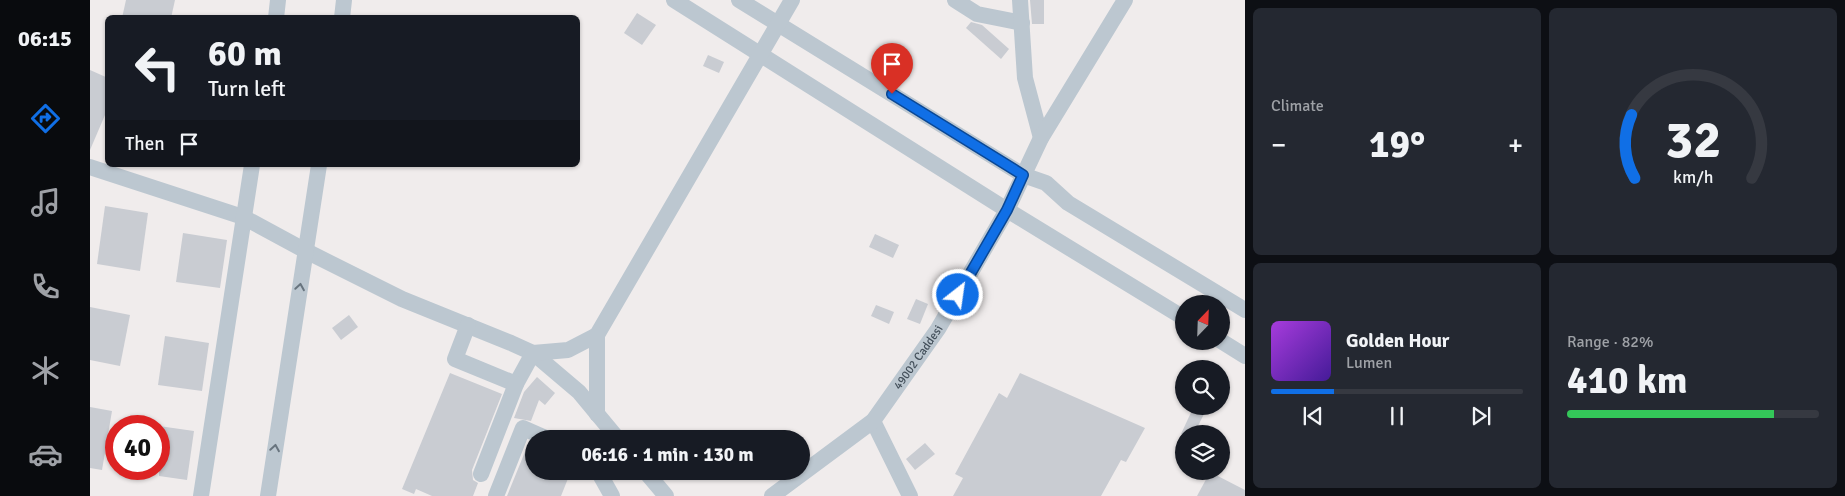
<!DOCTYPE html>
<meta charset="utf-8">
<style>
:root{--surface:#171b24;--page:#242831;--text:#f1f3f6;--muted:#9ea1a6;--line:#363941;--accent:#106fe6}
body{margin:0;font-family:Signika,sans-serif;background:var(--page);color:var(--text);height:100vh;display:flex;flex-direction:column;font-size:19px;white-space:nowrap}
*{box-sizing:border-box;margin:0}
p{font-size:16px;color:var(--muted)}
.icon{flex:none;width:28px;height:28px;fill:none;stroke:currentColor;stroke-width:2;stroke-linecap:round;stroke-linejoin:round}
.map{position:relative;flex:1;overflow:hidden}
.sheet{display:flex;flex-direction:column;gap:8px;padding:8px;background:#0d0f14;width:600px}
.sheet>*{flex:none}
.guide{position:absolute;left:15px;top:15px;width:475px;height:152px;border-radius:8px;box-shadow:0 1px 4px #0004;background:#171b24;color:var(--text);overflow:hidden}
.needle{width:32px;rotate:23deg}
.fabs{position:absolute;left:1085px;top:295px;display:grid;gap:10px}
.fabs a{display:grid;place-items:center;width:55px;height:55px;border-radius:50%;background:var(--surface);box-shadow:0 1px 4px #0004;font-size:25px}
.speed{position:absolute;left:15px;top:415px;display:flex;gap:10px;font-size:25px;font-weight:700;text-align:center}
.speed>*{display:grid;place-content:center;width:65px;height:65px;border-radius:50%;background:var(--surface);box-shadow:0 1px 4px #0004;line-height:1}
.speed .limit{border:8px solid #d22;background:#fff;color:#111}
.pin{position:absolute;display:grid;place-items:center;width:42px;height:42px;color:#fff;margin:-51px -21px;border-radius:50% 50% 50% 0;rotate:-45deg;box-shadow:0 0 5px #0007}
.pin .icon{rotate:45deg}
.me{position:absolute;width:55px;margin:-28px;rotate:30deg;stroke-linejoin:round;filter:drop-shadow(0 0 4px #0008)}
.turn{display:flex;align-items:center;gap:18px;height:105px;padding:0 20px;font-size:22px}
.turn .icon{width:65px;height:65px;stroke-width:2.5}
.turn b{display:block;font-size:35px;line-height:42px}
.then{display:flex;align-items:center;height:48px;padding:0 20px;background:#0003;gap:10px;font-size:19px}
.big{font-size:38px;font-weight:800;line-height:1.1}
.sheet .tile{flex:1;display:flex;flex-direction:column;justify-content:center;gap:8px;min-width:0;padding:0 18px;border-radius:8px;background:var(--page)}
.sheet .dial{align-items:center;gap:0}
.dial svg{height:130px;overflow:visible;fill:none;stroke:var(--line);stroke-width:7;stroke-linecap:round;text-anchor:middle}
.dial text{fill:var(--text);stroke:none}
.song{display:flex;align-items:center;gap:15px}
.cover{width:60px;height:60px;border-radius:8px;background:linear-gradient(135deg,hsl(280 70% 55%),hsl(260 70% 35%))}
.played{height:5px;border-radius:2px;background:linear-gradient(90deg,var(--accent) 25%,var(--line) 25%)}
.keys{display:flex;justify-content:space-around;direction:ltr}
.heat{display:flex;justify-content:space-between;align-items:center;font-size:28px;direction:ltr}
.charge{height:8px;border-radius:4px;background:linear-gradient(90deg,#34c759 82%,var(--line) 0)}
.sheet .tiles{flex:1;display:grid;gap:8px;grid-template-columns:repeat(2,1fr)}
.trip{position:absolute;left:435px;top:430px;width:285px;height:50px;border-radius:25px;background:var(--surface);box-shadow:0 1px 4px #0004;font-weight:800;line-height:50px;text-align:center}
main{display:flex;flex:1;min-height:0}
.tabs{display:flex;flex-direction:column;width:90px;justify-content:space-around;align-items:center;background:#090b0e;color:var(--muted)}
.tabs .icon{width:35px;height:35px}
.tabs .active{color:var(--accent)}
.tabs b{font-size:22px;color:var(--text)}
.map>svg:first-child{display:block}
.building{fill:#c9ccd2}
.lines{fill:none;stroke-linecap:round;stroke-linejoin:round}
.minor{stroke:#bcc7d0;stroke-width:16}
.oneway{stroke:#68747e}
.route-casing{stroke:#0a4896;stroke-width:12}
.route{stroke:#106fe6;stroke-width:9}
.labels{text-anchor:middle;stroke-width:4.5;stroke-linejoin:round;paint-order:stroke}
.street-label{font-size:12px;fill:#44505b;stroke:#fff}
</style>
<main>
<nav class="tabs">
<b>06:15</b>
<svg class="icon active" aria-label="directions" viewBox="0 0 24 24"><path d="M12 3l9 9-9 9-9-9zM9 14v-3h6M13 9l2 2-2 2"/></svg>
<svg class="icon" aria-label="music" viewBox="0 0 24 24"><path d="M9 18V5l10-2v13"/><circle cx="6" cy="18" r="3"/><circle cx="16" cy="16" r="3"/></svg>
<svg class="icon" aria-label="phone" viewBox="0 0 24 24"><path d="M5 4h4l2 5-3 2q2 4 5 5l2-3 5 2v4C11 20 4 13 5 4z"/></svg>
<svg class="icon" aria-label="climate" viewBox="0 0 24 24"><path d="M12 3v18M4 7l16 10M4 17L20 7"/></svg>
<svg class="icon" aria-label="car" viewBox="0 0 24 24"><path d="M5 17H2v-5l4-1 3-4h7l3 4 3 1v5h-3M9 17h6M6 11h13"/><circle cx="7" cy="17" r="2"/><circle cx="17" cy="17" r="2"/></svg>
</nav>
<div class="map">
<svg width="1155" height="496" viewBox="0 0 1155 496">
<rect width="100%" height="100%" fill="#f0ecec"/>
<g class="building">
<polygon points="36,0 85,0 81,18 32,18"/>
<polygon points="940,0 954,0 954,24 942,24"/>
<polygon points="547,13 566,25 552,45 534,33"/>
<polygon points="881,22 892,25 919,49 911,59 876,28"/>
<polygon points="618,55 634,62 629,73 613,66"/>
<polygon points="0,70 18,78 18,108 0,150"/>
<polygon points="15,206 58,213 50,271 7,264"/>
<polygon points="93,233 137,240 130,288 86,282"/>
<polygon points="785,234 809,245 803,258 779,247"/>
<polygon points="826,299 838,304 830,324 817,319"/>
<polygon points="786,305 804,312 799,324 781,316"/>
<polygon points="0,307 40,315 30,366 0,360"/>
<polygon points="259,315 268,327 251,340 242,328"/>
<polygon points="75,336 119,343 112,391 68,385"/>
<polygon points="360,373 412,394 382,470 383,480 388,483 383,496 342,496 326,489 324,494 312,489"/>
<polygon points="930,373 1055,428 1036,462 1031,460 1011,496 863,496 873,478 865,474 909,393 917,398"/>
<polygon points="447,377 465,393 455,405 449,400 441,421 424,418 434,392"/>
<polygon points="1104,406 1118,406 1104,434 1091,434"/>
<polygon points="0,407 22,411 12,470 0,468"/>
<polygon points="69,426 104,431 97,480 69,476"/>
<polygon points="439,442 444,444 444,471 481,471 471,496 417,496"/>
<polygon points="835,443 845,454 825,470 816,459"/>
<polygon points="1120,472 1155,490 1155,496 1107,496"/>
</g>
<g class="lines">
<g class="minor">
<polyline points="584,0 917,210 1094,318"/>
<polyline points="649,0 933,175 956,183 978,203 1155,310"/>
<polyline points="865,0 887,14 932,23"/>
<polyline points="930,0 935,78 951,138"/>
<polyline points="186,18 188,0"/>
<polyline points="252,18 254,0"/>
<polyline points="0,167 153,217 216,251 312,299 421,343 443,353 489,392 528,439"/>
<polyline points="378,325 365,359 426,384 443,353 478,350 507,335 702,0"/>
<polyline points="507,335 507,414"/>
<polyline points="1131,341 1155,356"/>
<polyline points="783,421 820,496"/>
<polyline points="508,471 522,496"/>
<polyline points="555,471 576,496"/>
<polyline points="391,474 426,384"/>
<polyline points="111,496 162,165"/>
<polyline points="178,496 229,165"/>
<polyline points="406,496 433,428 458,439"/>
<path id="s1" d="M682 496 783 421 848 329 917 210 951 138 1035 0"/>
</g>
</g>
<defs><path id="oneway-chevron" d="M-2-3.5L2.5 0L-2 3.5" fill="none" stroke-width="1.6" stroke-linecap="round" stroke-linejoin="round" transform="scale(1.25)"/></defs>
<g class="oneway">
<use href="#oneway-chevron" transform="translate(210 287) rotate(-81)"/>
<use href="#oneway-chevron" transform="translate(185 448) rotate(-81)"/>
</g>
<g class="lines">
<g class="route-casing">
<polyline id="route" points="802,94 933,175 917,210 868,295"/>
</g>
<use href="#route" class="route"/>
</g>
<g class="labels">
<g class="street-label">
<text dy="4" stroke="none"><textPath href="#s1" startOffset="204">49002 Caddesi</textPath></text>
</g>
</g>
</svg>
<div class="fabs">
<a><svg class="needle" viewBox="-14 -14 28 28"><path d="M0-13l5 13h-10z" fill="#e53935"/><path d="M0 13l5-13h-10z" fill="#9ea1a6"/></svg></a>
<a><svg class="icon" aria-label="search" viewBox="0 0 24 24"><circle cx="10" cy="10" r="6"/><path d="M15 15l6 6"/></svg></a>
<a><svg class="icon" aria-label="layers" viewBox="0 0 24 24"><path d="M12 4l9 5-9 5-9-5zM3 14l9 5 9-5"/></svg></a>
</div>
<div class="speed"><div class="limit">40</div></div>
<div class="pin" style="left:802px;top:94px;background:#d93025"><svg class="icon" aria-label="arrive" viewBox="0 0 24 24"><path d="M6 21V4h12l-3 4 3 4H6"/></svg></div>
<svg class="me" style="left:868px;top:295px" viewBox="-20 -20 40 40"><circle r="17" fill="#106fe6" stroke="#fff" stroke-width="3"/><path d="M0-11L8 9 0 5-8 9z" fill="#fff"/></svg>
<div class="trip">06:16 · 1 min · 130 m</div>
<div class="guide">
<div class="turn"><svg class="icon" aria-label="left" viewBox="0 0 24 24"><path d="M17 20v-9H6M10 6l-5 5 5 5"/></svg><div><b>60 m</b>Turn left</div></div>
<div class="then">Then<svg class="icon" aria-label="arrive" viewBox="0 0 24 24"><path d="M6 21V4h12l-3 4 3 4H6"/></svg></div>
</div>
</div>
<section class="sheet">
<div class="tiles">
<div class="tile"><p>Climate</p>
<div class="heat"><a>−</a><b class="big">19°</b><a>+</a></div>
</div>
<div class="tile dial"><svg viewBox="0 0 100 80">
<path d="M14 69A42 42 0 1 1 86 69"/>
<path d="M14 69A42 42 0 0 1 12 30" stroke="#106fe6"/>
<text x="50" y="56" font-size="32" font-weight="700">32</text>
<text x="50" y="72" font-size="11">km/h</text>
</svg></div>
<div class="tile">
<div class="song"><i class="cover"></i><div><b>Golden Hour</b><p>Lumen</p></div></div>
<div class="played"></div>
<div class="keys"><svg class="icon" aria-label="previous" viewBox="0 0 24 24"><path d="M18 5L8 12l10 7zM5 5v14"/></svg><svg class="icon" aria-label="pause" viewBox="0 0 24 24"><path d="M8 5v14M16 5v14"/></svg><svg class="icon" aria-label="next" viewBox="0 0 24 24"><path d="M6 5l10 7-10 7zM19 5v14"/></svg></div>
</div>
<div class="tile"><p>Range · 82%</p><b class="big">410 km</b><div class="charge"></div></div>
</div>
</section>
</main>
